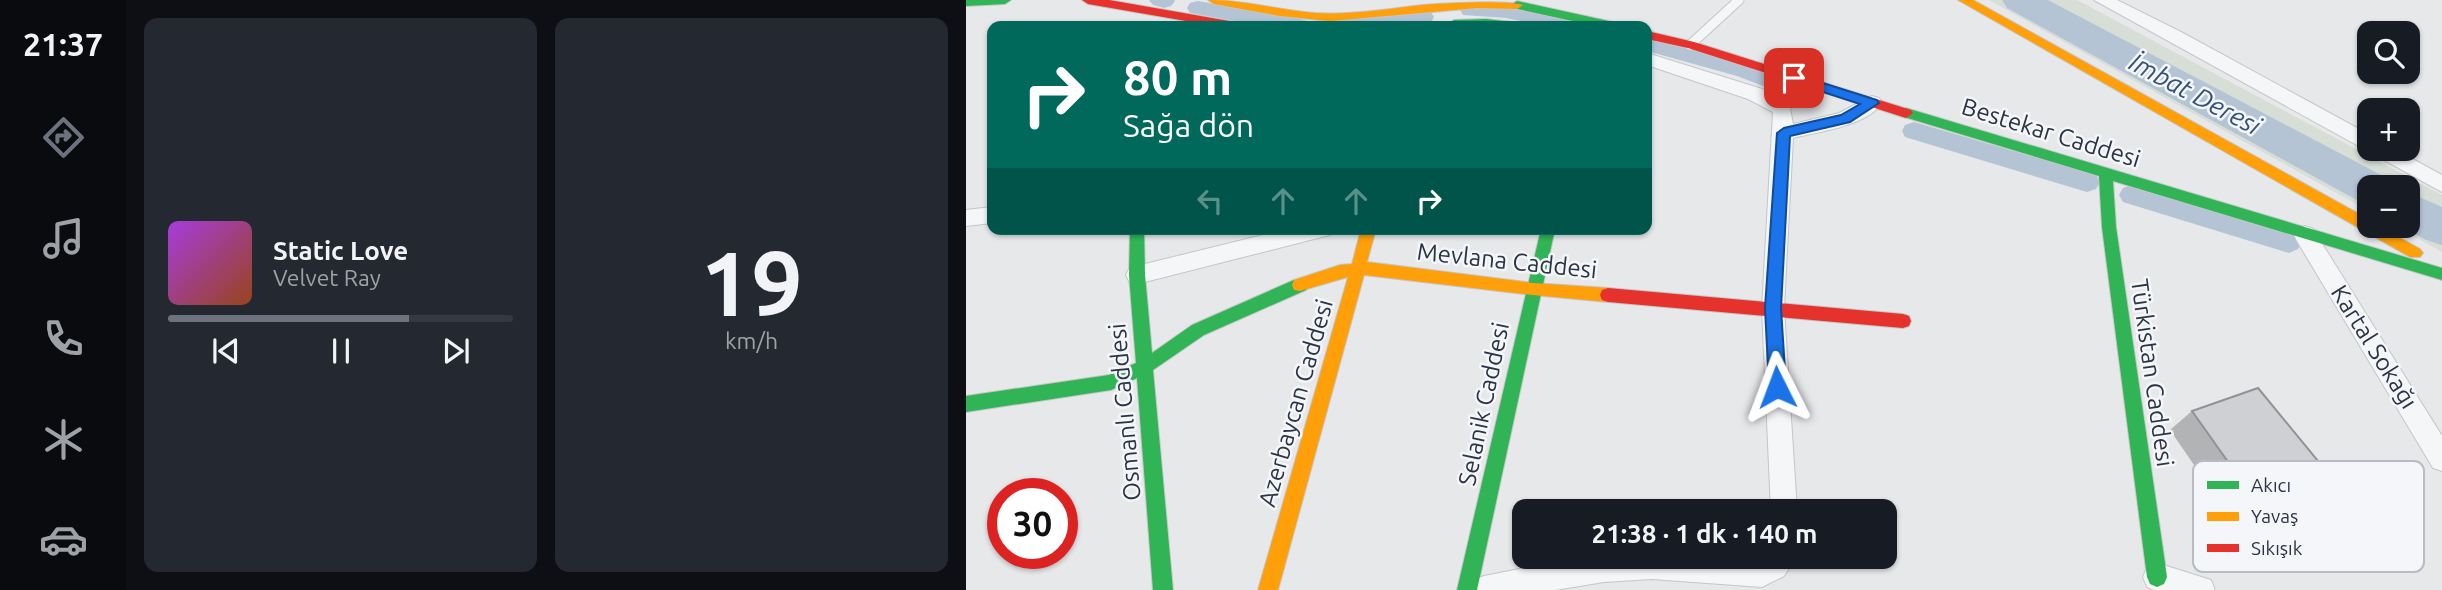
<!DOCTYPE html>
<html lang="tr">
<meta charset="utf-8">
<style>
:root{--surface:#171b24;--page:#242831;--text:#f1f3f6;--muted:#9ea1a6;--line:#363941;--accent:#6c737f}
body{margin:0;font-family:Ubuntu,sans-serif;background:var(--page);color:var(--text);height:100vh;display:flex;flex-direction:column;font-size:26px;white-space:nowrap}
*{box-sizing:border-box;margin:0}
p{font-size:23px;color:var(--muted)}
.icon{flex:none;width:38px;height:38px;fill:none;stroke:currentColor;stroke-width:2;stroke-linecap:round;stroke-linejoin:round}
.map{position:relative;flex:1;overflow:hidden}
.details{display:flex;flex-direction:column;gap:18px;padding:18px;background:#0d0f14;width:840px}
.details>*{flex:none}
.hud{position:absolute;left:21px;top:21px;width:665px;height:214px;border-radius:14px;box-shadow:0 2px 5px #0004;background:#00695c;color:#fff;overflow:hidden}
.buttons{position:absolute;left:1391px;top:21px;display:grid;gap:14px}
.buttons a{display:grid;place-items:center;width:63px;height:63px;border-radius:14px;background:var(--surface);box-shadow:0 2px 5px #0004;font-size:35px}
.speed{position:absolute;left:21px;top:478px;display:flex;gap:14px;font-size:35px;font-weight:700;text-align:center}
.speed>*{display:grid;place-content:center;width:91px;height:91px;border-radius:50%;background:var(--surface);box-shadow:0 2px 5px #0004;line-height:1}
.speed .limit{border:10px solid #d22;background:#fff;color:#111}
.pin{position:absolute;display:grid;place-items:center;width:60px;height:60px;color:#fff;margin:-30px;border-radius:14px;box-shadow:0 4px 10px #0006}
.me{position:absolute;width:77px;margin:-38px;rotate:357deg;stroke-linejoin:round;filter:drop-shadow(0 0 5px #0008)}
.turn{display:flex;align-items:center;gap:24px;height:147px;padding:0 21px;font-size:32px}
.turn .icon{width:91px;height:91px;stroke-width:2.5}
.turn b{display:block;font-size:49px;line-height:60px}
.lanes{display:flex;align-items:center;height:66px;padding:0 21px;background:#0003;justify-content:center;gap:35px;direction:ltr}
.lanes .off{opacity:.35}
.details .tile{flex:1;display:flex;flex-direction:column;justify-content:center;gap:10px;min-width:0;padding:0 24px;border-radius:14px;background:var(--page)}
.details .dial{align-items:center;gap:0}
.dial b{font-size:91px;line-height:1}
.song{display:flex;align-items:center;gap:21px}
.cover{width:84px;height:84px;border-radius:10px;background:linear-gradient(135deg,hsl(280 70% 55%),hsl(20 70% 35%))}
.played{height:7px;border-radius:4px;background:linear-gradient(90deg,var(--accent) 70%,var(--line) 70%)}
.keys{display:flex;justify-content:space-around;direction:ltr}
.details .tiles{flex:1;display:grid;gap:18px;grid-template-columns:repeat(2,1fr)}
.trip{position:absolute;left:546px;top:499px;width:385px;height:70px;border-radius:14px;background:var(--surface);box-shadow:0 2px 5px #0004;font-weight:700;line-height:70px;text-align:center}
main{display:flex;flex:1;min-height:0}
.tabs{display:flex;flex-direction:column;width:126px;justify-content:space-around;align-items:center;background:#090b0e;color:var(--muted)}
.tabs .icon{width:49px;height:49px}
.tabs .active{color:var(--accent)}
.tabs b{font-size:32px;color:var(--text)}
.map>svg:first-child{display:block}
.green{fill:#d6ded6}
.lines{fill:none;stroke-linecap:round;stroke-linejoin:round}
.canal{fill:#b4c4d5;fill-rule:evenodd}
.river{fill:#b4c4d5;fill-rule:evenodd}
.lane-casing{stroke:#c4c6c8;stroke-width:11}
.street-casing{stroke:#c4c6c8;stroke-width:2}
.fast-casing{stroke:#c4c6c8;stroke-width:2}
.slow-casing{stroke:#c4c6c8;stroke-width:2}
.jam-casing{stroke:#c4c6c8;stroke-width:2}
.lane{stroke:#f5f6f7;stroke-width:9}
.street{fill:#f5f6f7;fill-rule:evenodd}
.fast{fill:#30b455;fill-rule:evenodd}
.slow{fill:#ff9f0a;fill-rule:evenodd}
.jam{fill:#e5322d;fill-rule:evenodd}
.wall{fill:#b1b3b5}
.shaded-wall{fill:#909294}
.building{fill:#ced0d3;stroke:#909294;stroke-width:2}
.route{fill:#1a73e8;stroke:#114b97;stroke-width:2}
.labels{text-anchor:middle;stroke-width:5;stroke-linejoin:round;paint-order:stroke}
.street-label{font-size:24px;fill:#2b3445;stroke:#f4f6f9}
.water-label{font-size:26px;font-style:italic;fill:#34527a;stroke:#f4f6f9}
.key{fill:#f4f6f9;stroke:#b8bcc3;stroke-width:2}
.key-label{font-size:19px;fill:#2b3445}
</style>
<main>
<nav class="tabs">
<b>21:37</b>
<svg class="icon active" aria-label="directions" viewBox="0 0 24 24"><path d="M12 3l9 9-9 9-9-9zM9 14v-3h6M13 9l2 2-2 2"/></svg>
<svg class="icon" aria-label="music" viewBox="0 0 24 24"><path d="M9 18V5l10-2v13"/><circle cx="6" cy="18" r="3"/><circle cx="16" cy="16" r="3"/></svg>
<svg class="icon" aria-label="phone" viewBox="0 0 24 24"><path d="M5 4h4l2 5-3 2q2 4 5 5l2-3 5 2v4C11 20 4 13 5 4z"/></svg>
<svg class="icon" aria-label="climate" viewBox="0 0 24 24"><path d="M12 3v18M4 7l16 10M4 17L20 7"/></svg>
<svg class="icon" aria-label="car" viewBox="0 0 24 24"><path d="M5 17H2v-5l4-1 3-4h7l3 4 3 1v5h-3M9 17h6M6 11h13"/><circle cx="7" cy="17" r="2"/><circle cx="17" cy="17" r="2"/></svg>
</nav>
<section class="details">
<div class="tiles">
<div class="tile">
<div class="song"><i class="cover"></i><div><b>Static Love</b><p>Velvet Ray</p></div></div>
<div class="played"></div>
<div class="keys"><svg class="icon" aria-label="previous" viewBox="0 0 24 24"><path d="M18 5L8 12l10 7zM5 5v14"/></svg><svg class="icon" aria-label="pause" viewBox="0 0 24 24"><path d="M8 5v14M16 5v14"/></svg><svg class="icon" aria-label="next" viewBox="0 0 24 24"><path d="M6 5l10 7-10 7zM19 5v14"/></svg></div>
</div>
<div class="tile dial"><b>19</b><p>km/h</p></div>
</div>
</section>
<div class="map">
<svg width="1476" height="590" viewBox="0 0 1476 590">
<rect width="100%" height="100%" fill="#e6e8ea"/>
<polygon class="green" points="1023,0 1111,0 1476,195 1476,252 1430,226 1442,226 1442,187 1404,187 1403,211"/>
<g class="lines">
<g class="canal">
<polygon points="183,0 208,0 209,1 205,6 198,8 187,5"/>
<polygon points="232,1 334,19 342,21 345,26 297,26 224,13 221,8 224,3"/>
<polygon points="505,3 540,4 612,19 620,21 623,26 580,26 540,18 497,15 494,10 497,5"/>
<polygon points="457,10 465,12 468,17 465,22 434,26 362,26 365,21 373,19"/>
<polygon points="681,37 787,66 847,88 851,94 847,100 839,102 771,76 681,51"/>
<polygon points="948,122 1130,175 1134,182 1130,189 1121,192 939,137 936,131 939,125"/>
<polygon points="1166,185 1332,235 1336,242 1332,249 1323,253 1157,202 1153,195 1157,188"/>
</g>
<g class="river">
<polygon points="1036,0 1082,0 1419,177 1425,187 1404,187 1404,204 1389,199 1041,8"/>
<polygon points="1442,192 1476,207 1476,245 1460,240 1435,226 1442,226"/>
</g>
<g class="lane-casing">
<polyline id="lane" points="724,45 773,0"/>
</g>
<g class="street-casing">
<g id="street">
<polygon points="1128,0 1151,0 1217,33 1404,135 1404,149 1428,149 1476,175 1476,192"/>
<path d="M681 53 796 89 823 103 827 124 873 113 906 96 913 98 916 103C901 126 852 132 827 138L818 308 831 511H805L796 308 807 112 782 99 681 65Z"/>
<polygon points="26,207 26,223 0,226 0,210"/>
<polygon points="1339,226 1347,229 1476,436 1476,471 1467,468 1331,241 1328,235 1331,229"/>
<polygon points="321,229 367,229 364,235 356,237 171,284 163,281 160,275 163,269 171,266"/>
<polygon points="621,556 750,556 789,560 798,556 831,556 818,576 796,587 686,579 638,582 589,590 504,590 508,580 518,576"/>
<polygon points="1191,563 1245,580 1249,590 1188,590 1181,587 1177,577 1181,567"/>
</g>
</g>
<g class="fast-casing">
<g id="fast">
<polygon points="0,0 45,0 39,4 0,6"/>
<polygon points="551,1 647,22 653,26 630,26 547,8 545,5"/>
<polygon points="520,19 546,22 552,26 483,26 482,24 488,20"/>
<polygon points="940,108 1476,268 1476,280 1147,181 1150,227 1201,577 1198,584 1191,587 1184,584 1181,577 1136,227 1133,176 935,116 935,110"/>
<polygon points="164,229 178,229 179,275 186,353 226,325 328,280 340,280 342,285 340,290 238,335 187,370 207,590 187,590 171,378 145,390 0,412 0,396 143,375 170,363 163,275"/>
<polygon points="575,229 589,229 511,590 491,590"/>
</g>
</g>
<g class="slow-casing">
<g id="slow">
<path d="M242 0C278 0 313 10 349 13 385 15 421 9 456 5 477 3 542 0 557 5L551 9 511 8 364 21 314 16 248 4Z"/>
<polygon points="992,0 1007,0 1404,220 1404,226 1413,226 1454,249 1457,253 1454,257 1444,257"/>
<polygon points="395,229 410,229 401,262 567,283 642,288 648,290 650,295 648,300 642,302 567,295 398,275 312,590 292,590 382,277 334,291 328,290 326,285 328,280 374,265 386,264"/>
</g>
</g>
<g class="jam-casing">
<g id="jam">
<polygon points="116,0 143,0 269,22 275,26 249,26 122,4"/>
<polygon points="681,31 728,42 945,110 947,113 940,118 722,48 681,39"/>
<polygon points="642,288 937,314 943,316 945,321 943,326 937,328 642,302 636,300 634,295 636,290"/>
</g>
</g>
<use href="#lane" class="lane"/>
<use href="#street" class="street"/>
<use href="#fast" class="fast"/>
<use href="#slow" class="slow"/>
<use href="#jam" class="jam"/>
</g>
<polygon class="wall" points="1226,411 1328,484 1261,513 1204,430"/>
<polygon class="shaded-wall" points="1357,467 1328,484 1261,513 1287,497"/>
<polygon class="building" points="1292,388 1357,467 1287,497 1226,411"/>
<polygon class="route" points="828,74 911,100 913,103 884,122 824,136 815,308 820,387 818,392 811,395 805,392 803,387 799,308 811,133 818,128 875,115 894,104 823,81 823,75"/>
<g class="labels">
<g class="street-label">
<text transform="translate(1085 133) rotate(17)" y="8">Bestekar Caddesi</text>
<text transform="translate(541 261) rotate(6)" y="8">Mevlana Caddesi</text>
<text transform="translate(1408 347) rotate(58)" y="8">Kartal Sokağı</text>
<text transform="translate(1186 373) rotate(82)" y="8">Türkistan Caddesi</text>
<text transform="translate(330 403) rotate(-74)" y="8">Azerbaycan Caddesi</text>
<text transform="translate(518 404) rotate(-78)" y="8">Selanik Caddesi</text>
<text transform="translate(159 412) rotate(-95)" y="8">Osmanlı Caddesi</text>
</g>
<g class="water-label">
<text transform="translate(1229 94) rotate(28)" y="9">İmbat Deresi</text>
</g>
</g>
<rect x="1227" y="461" width="231" height="111" rx="10" class="key"/>
<rect x="1241" y="481" width="32" height="8" fill="#30b455"/>
<rect x="1241" y="512" width="32" height="9" fill="#ff9f0a"/>
<rect x="1241" y="544" width="32" height="8" fill="#e5322d"/>
<g class="key-label">
<text x="1285" y="492">Akıcı</text>
<text x="1285" y="523">Yavaş</text>
<text x="1285" y="555">Sıkışık</text>
</g>
</svg>
<div class="buttons">
<a><svg class="icon" aria-label="search" viewBox="0 0 24 24"><circle cx="10" cy="10" r="6"/><path d="M15 15l6 6"/></svg></a>
<a>+</a>
<a>−</a>
</div>
<div class="speed"><div class="limit">30</div></div>
<div class="pin" style="left:828px;top:78px;background:#d93025"><svg class="icon" aria-label="arrive" viewBox="0 0 24 24"><path d="M6 21V4h12l-3 4 3 4H6"/></svg></div>
<svg class="me" style="left:811px;top:387px" viewBox="-20 -20 40 40"><path d="M0-17L14 15 0 8-14 15z" fill="#1a73e8" stroke="#fff" stroke-width="4"/></svg>
<div class="trip">21:38 · 1 dk · 140 m</div>
<div class="hud">
<div class="turn"><svg class="icon" aria-label="right" viewBox="0 0 24 24"><path d="M7 20v-9h11M14 6l5 5-5 5"/></svg><div><b>80 m</b>Sağa dön</div></div>
<div class="lanes"><svg class="icon off" aria-label="left" viewBox="0 0 24 24"><path d="M17 20v-9H6M10 6l-5 5 5 5"/></svg><svg class="icon off" aria-label="ahead" viewBox="0 0 24 24"><path d="M12 20V5M6 11l6-6 6 6"/></svg><svg class="icon off" aria-label="ahead" viewBox="0 0 24 24"><path d="M12 20V5M6 11l6-6 6 6"/></svg><svg class="icon" aria-label="right" viewBox="0 0 24 24"><path d="M7 20v-9h11M14 6l5 5-5 5"/></svg></div>
</div>
</div>
</main>
